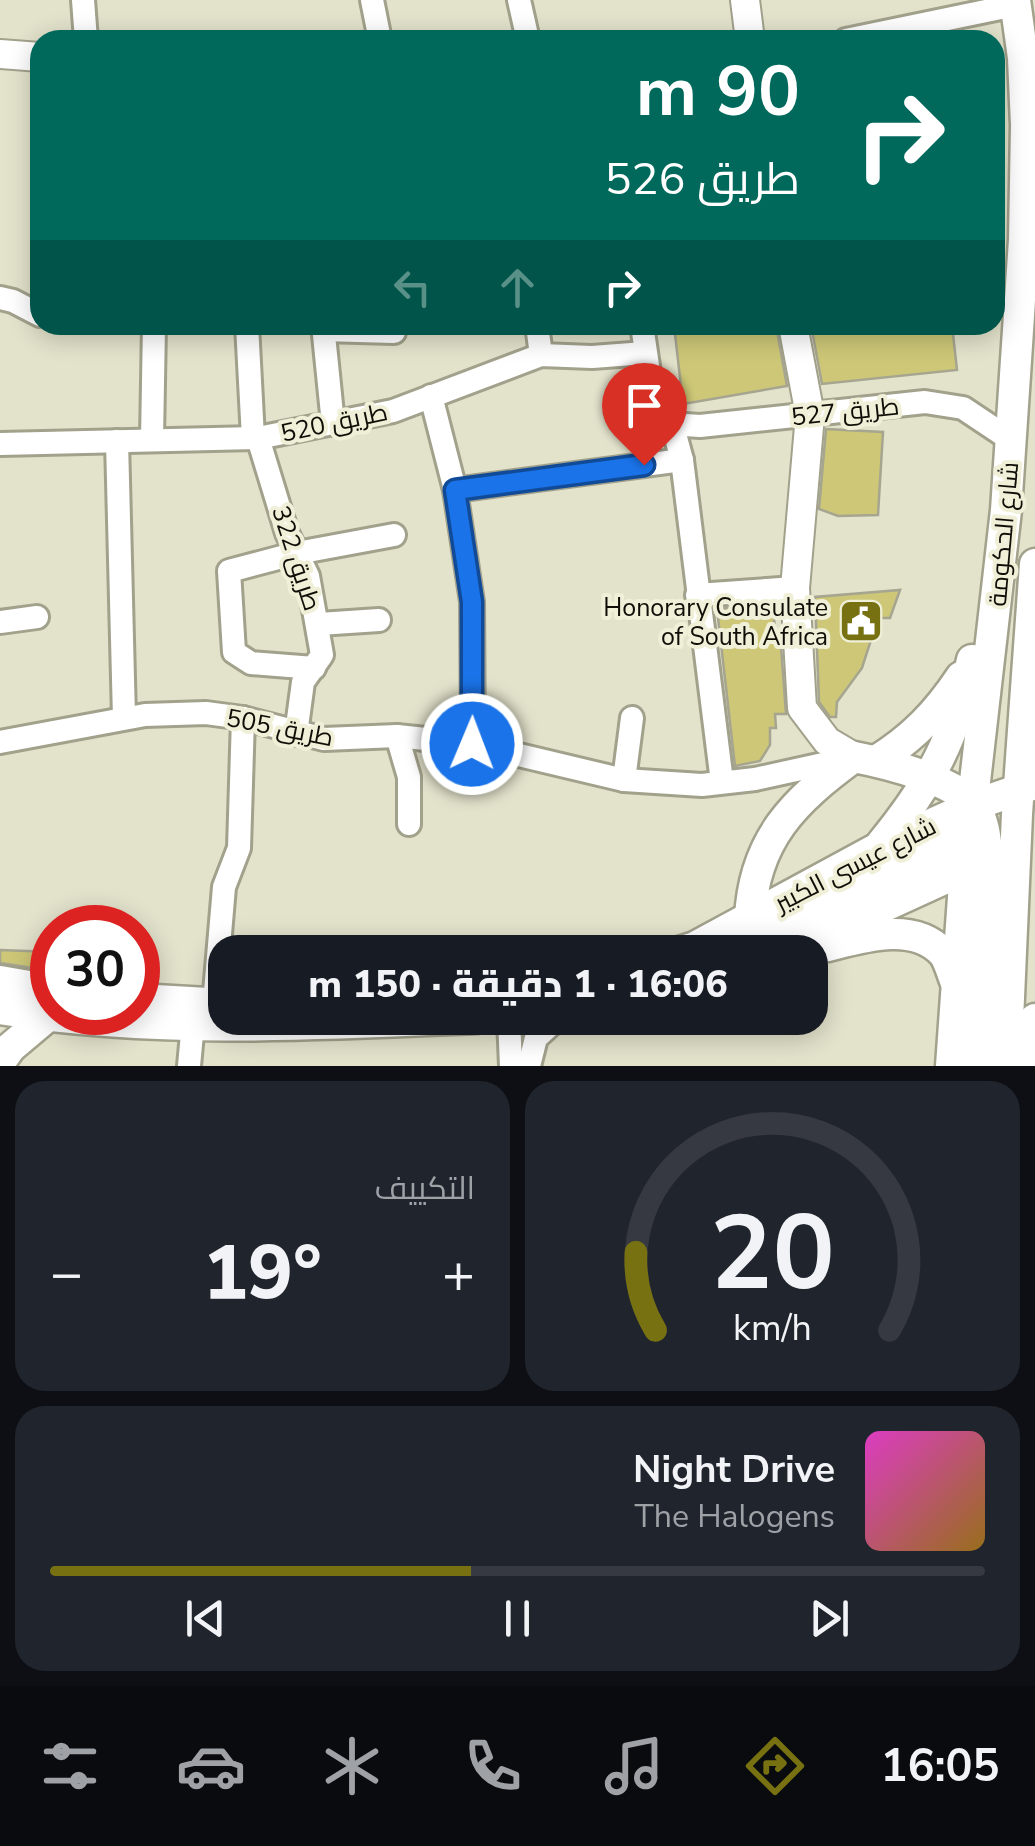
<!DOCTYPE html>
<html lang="ar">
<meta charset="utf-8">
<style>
:root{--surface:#171b24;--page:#20242c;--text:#f1f3f6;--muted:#9ea1a6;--line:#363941;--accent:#787112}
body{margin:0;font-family:"Nunito Sans",Cairo,sans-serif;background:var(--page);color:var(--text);direction:rtl;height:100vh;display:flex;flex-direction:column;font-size:38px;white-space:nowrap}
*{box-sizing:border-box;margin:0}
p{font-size:32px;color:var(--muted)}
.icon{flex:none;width:55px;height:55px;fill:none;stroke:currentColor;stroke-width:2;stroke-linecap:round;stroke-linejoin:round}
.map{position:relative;height:1066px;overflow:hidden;direction:ltr}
.panel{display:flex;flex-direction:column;gap:15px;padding:15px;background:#0d0f14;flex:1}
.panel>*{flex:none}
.banner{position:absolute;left:30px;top:30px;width:975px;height:305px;border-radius:30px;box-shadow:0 5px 25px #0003;direction:rtl;background:#00695c;color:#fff;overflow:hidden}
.speed{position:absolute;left:30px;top:905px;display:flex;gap:20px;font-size:50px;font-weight:700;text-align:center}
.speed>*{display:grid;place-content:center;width:130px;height:130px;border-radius:50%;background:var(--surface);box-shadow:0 5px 25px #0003;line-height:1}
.speed .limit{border:15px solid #d22;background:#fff;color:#111}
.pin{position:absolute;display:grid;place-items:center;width:85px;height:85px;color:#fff;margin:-102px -42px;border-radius:50% 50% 50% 0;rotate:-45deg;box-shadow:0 0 10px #0007}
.pin .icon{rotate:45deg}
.me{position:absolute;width:110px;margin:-55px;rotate:1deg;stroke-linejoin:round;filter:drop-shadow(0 0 8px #0008)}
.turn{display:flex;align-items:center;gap:35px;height:210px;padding:0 40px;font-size:45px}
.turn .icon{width:130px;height:130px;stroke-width:2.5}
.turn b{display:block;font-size:70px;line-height:85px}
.lanes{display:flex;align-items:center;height:95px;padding:0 40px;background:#0003;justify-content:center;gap:50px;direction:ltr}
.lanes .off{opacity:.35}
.big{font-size:75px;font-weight:800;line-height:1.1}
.panel .tile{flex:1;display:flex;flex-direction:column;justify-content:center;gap:15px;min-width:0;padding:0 35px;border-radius:30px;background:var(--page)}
.panel .dial{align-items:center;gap:0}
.dial svg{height:260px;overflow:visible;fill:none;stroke:var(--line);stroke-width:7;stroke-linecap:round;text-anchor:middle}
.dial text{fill:var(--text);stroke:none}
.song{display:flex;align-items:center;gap:30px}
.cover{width:120px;height:120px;border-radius:15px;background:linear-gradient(135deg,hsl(310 70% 55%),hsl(40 70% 35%))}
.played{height:10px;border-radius:5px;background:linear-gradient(90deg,var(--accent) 45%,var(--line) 45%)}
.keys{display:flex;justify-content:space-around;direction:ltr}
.heat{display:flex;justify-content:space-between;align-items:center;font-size:55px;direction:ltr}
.panel .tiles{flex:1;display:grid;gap:15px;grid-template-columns:1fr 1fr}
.tile:last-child{grid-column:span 2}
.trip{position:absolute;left:208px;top:935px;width:620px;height:100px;border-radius:30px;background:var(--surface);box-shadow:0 5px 25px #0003;font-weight:800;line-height:100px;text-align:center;direction:rtl}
.tab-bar{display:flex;height:160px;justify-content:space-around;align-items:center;background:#090b0e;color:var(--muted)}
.tab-bar .icon{width:70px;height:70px}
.tab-bar .current{color:var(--accent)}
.tab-bar b{font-size:45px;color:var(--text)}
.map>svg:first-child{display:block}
.building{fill:#cdc777;stroke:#a6a590;stroke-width:2.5}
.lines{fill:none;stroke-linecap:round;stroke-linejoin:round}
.minor-casing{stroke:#a2a18c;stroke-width:28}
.tertiary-casing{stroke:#a2a18c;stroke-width:32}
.secondary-casing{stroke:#a2a18c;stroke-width:35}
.minor{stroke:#fff;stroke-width:22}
.tertiary{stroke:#fff;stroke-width:28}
.secondary{stroke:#fff;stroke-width:30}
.route-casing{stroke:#114b97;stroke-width:25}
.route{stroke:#1a73e8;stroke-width:18}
.labels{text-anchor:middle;stroke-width:8;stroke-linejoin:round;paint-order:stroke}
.street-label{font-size:25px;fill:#0f0f08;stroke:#f0efd8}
.poi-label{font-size:25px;fill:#0f0f08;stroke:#f0efd8;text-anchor:end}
</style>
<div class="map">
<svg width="1035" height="1066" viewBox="0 0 1035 1066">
<rect width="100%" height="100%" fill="#e3e2cb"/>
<g class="building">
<polygon points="747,325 776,325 787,386 683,404 675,334"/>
<polygon points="811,325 952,325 957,370 822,384"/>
<polygon points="826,429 883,432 878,515 838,516 819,509"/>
<polygon points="900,590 890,618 872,618 871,640 862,668 837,702 836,717 830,717 819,702 815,597"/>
<polygon points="772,605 776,634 780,633 786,714 775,714 776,728 770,728 770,745 760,761 735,766 717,609"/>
<polygon points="0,950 52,952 52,971 0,963"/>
</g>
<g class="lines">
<g class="minor-casing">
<g id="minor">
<polyline points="83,0 86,40"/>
<polyline points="372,0 380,40"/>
<polyline points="519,0 528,40"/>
<polyline points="846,40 1015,5"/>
<polyline points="0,298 13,301 40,315"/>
<polyline points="247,325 253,438"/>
<polyline points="323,325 333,424"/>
<polyline points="537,325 541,355"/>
<polyline points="642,325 653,400 675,434 682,460 722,782"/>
<polyline points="323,330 394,332"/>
<polyline points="431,396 455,490 472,602 473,744"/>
<polyline points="670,424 700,426 925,402 963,408 1011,440"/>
<polyline points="258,438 287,533 308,576 322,655 303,682 296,734"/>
<polyline points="152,439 154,325"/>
<polyline points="117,441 124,718"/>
<polyline points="0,444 258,438 393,411 541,355 592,357 645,353"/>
<polyline points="455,490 682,460"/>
<polyline points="697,595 795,588"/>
<polyline points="0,622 37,617"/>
<polyline points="319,624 379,620"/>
<polyline points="314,668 251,663 234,652 229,571 297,553 394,535"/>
<polyline points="397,736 409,777 409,824"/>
<polyline points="0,742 145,715 206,713 243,718 324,739 397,736 473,744 624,780 702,785 755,779 846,759"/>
<polyline points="624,780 632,718"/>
<polyline points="214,1004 224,887 239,848 243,718"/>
<polyline points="509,1018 511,1066"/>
<polyline points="189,1066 193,1023"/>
<polyline points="529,1066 536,1038 558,1018"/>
</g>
</g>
<g class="tertiary-casing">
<g id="tertiary">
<polyline points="745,0 750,40"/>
<polyline points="0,54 40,57"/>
<polyline points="793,325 810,415 795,588 802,708 827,741 854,757"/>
</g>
</g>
<g class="secondary-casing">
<g id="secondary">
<path d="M876 761C913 738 937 713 961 677"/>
<path d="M882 843C932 782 955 737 972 660"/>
<path d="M750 918C754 839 794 801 854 757 885 763 956 780 975 807 985 822 986 842 988 859L979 1066"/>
<path d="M828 946C863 937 914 921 943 953 949 960 952 974 956 983"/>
<polyline points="679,952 695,947 878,848 974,805 1035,784"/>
<polyline points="742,952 764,937 979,829"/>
<polyline points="784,952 981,862"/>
<polyline points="0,981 52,990"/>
<polyline points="138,999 225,1004"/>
<path d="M0 1009C157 1034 319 1025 477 1018"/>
<polyline points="3,1058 11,1047 49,1015"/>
<polyline points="951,1066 965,869 1006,510 1024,240 1026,125 1023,58 1015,0"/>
<polyline points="1006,1066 1017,814 1035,564"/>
<polyline points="1025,1066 1035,1019"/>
</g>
</g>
<use href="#minor" class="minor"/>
<use href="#tertiary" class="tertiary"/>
<use href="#secondary" class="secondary"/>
</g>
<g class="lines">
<g class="route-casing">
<polyline id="route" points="472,744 472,602 455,490 644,465"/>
</g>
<use href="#route" class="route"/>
</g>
<defs>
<g id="civic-square" transform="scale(2.25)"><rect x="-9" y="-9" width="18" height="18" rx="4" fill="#787112" stroke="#f0efd8"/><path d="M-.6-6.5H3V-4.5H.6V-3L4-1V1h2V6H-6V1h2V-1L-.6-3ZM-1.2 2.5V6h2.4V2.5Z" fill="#fff"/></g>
</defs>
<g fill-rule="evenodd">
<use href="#civic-square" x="861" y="621"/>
</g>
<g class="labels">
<g class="street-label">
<text transform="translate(845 411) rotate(-6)" y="9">طريق 527</text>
<text transform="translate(334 422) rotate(-12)" y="9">طريق 520</text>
<text transform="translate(1003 534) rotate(-85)" y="9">شارع الحكومة</text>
<text transform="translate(297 558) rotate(72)" y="9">طريق 322</text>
<text transform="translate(280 727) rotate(11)" y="9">طريق 505</text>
<text transform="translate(855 864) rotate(-27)" y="9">شارع عيسى الكبير</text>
</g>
<g class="poi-label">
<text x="828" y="616">Honorary Consulate<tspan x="828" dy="29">of South Africa</tspan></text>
</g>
</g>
</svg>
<div class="speed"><div class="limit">30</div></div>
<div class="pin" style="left:644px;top:465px;background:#d93025"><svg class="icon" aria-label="arrive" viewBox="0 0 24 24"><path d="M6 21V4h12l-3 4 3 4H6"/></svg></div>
<svg class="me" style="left:472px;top:744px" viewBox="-20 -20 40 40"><circle r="17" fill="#1a73e8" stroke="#fff" stroke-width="3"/><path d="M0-11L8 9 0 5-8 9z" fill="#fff"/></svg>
<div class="trip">16:06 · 1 دقيقة · 150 m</div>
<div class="banner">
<div class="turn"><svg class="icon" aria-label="right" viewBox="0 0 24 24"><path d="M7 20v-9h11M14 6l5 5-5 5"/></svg><div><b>90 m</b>طريق 526</div></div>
<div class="lanes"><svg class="icon off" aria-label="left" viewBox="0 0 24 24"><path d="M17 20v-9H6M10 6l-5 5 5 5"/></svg><svg class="icon off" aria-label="ahead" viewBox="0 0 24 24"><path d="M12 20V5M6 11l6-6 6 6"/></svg><svg class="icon" aria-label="right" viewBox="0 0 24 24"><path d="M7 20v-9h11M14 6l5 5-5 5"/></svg></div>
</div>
</div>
<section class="panel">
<div class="tiles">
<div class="tile dial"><svg viewBox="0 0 100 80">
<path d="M14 69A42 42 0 1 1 86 69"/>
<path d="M14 69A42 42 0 0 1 8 45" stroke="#787112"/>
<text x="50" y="56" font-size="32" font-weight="700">20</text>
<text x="50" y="72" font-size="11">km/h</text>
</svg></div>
<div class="tile"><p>التكييف</p>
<div class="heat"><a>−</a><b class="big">19°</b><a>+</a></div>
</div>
<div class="tile">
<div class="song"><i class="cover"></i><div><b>Night Drive</b><p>The Halogens</p></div></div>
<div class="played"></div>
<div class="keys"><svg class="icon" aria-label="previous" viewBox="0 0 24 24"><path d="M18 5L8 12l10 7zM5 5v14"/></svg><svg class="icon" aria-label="pause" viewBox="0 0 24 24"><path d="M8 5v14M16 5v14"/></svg><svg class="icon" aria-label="next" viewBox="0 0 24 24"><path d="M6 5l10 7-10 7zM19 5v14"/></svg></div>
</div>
</div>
</section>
<nav class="tab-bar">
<b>16:05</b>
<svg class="icon current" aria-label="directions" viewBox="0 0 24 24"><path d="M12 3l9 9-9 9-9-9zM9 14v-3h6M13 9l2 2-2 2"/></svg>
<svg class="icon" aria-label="music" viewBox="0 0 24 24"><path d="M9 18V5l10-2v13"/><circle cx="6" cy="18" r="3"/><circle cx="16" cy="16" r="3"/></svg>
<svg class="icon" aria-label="phone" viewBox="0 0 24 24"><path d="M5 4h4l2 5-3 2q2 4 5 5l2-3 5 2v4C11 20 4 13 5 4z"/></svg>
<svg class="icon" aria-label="climate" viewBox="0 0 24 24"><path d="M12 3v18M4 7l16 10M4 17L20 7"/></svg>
<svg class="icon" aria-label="car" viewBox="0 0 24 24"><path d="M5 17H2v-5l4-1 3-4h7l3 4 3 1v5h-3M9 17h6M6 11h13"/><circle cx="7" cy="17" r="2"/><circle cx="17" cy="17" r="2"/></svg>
<svg class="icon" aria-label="filters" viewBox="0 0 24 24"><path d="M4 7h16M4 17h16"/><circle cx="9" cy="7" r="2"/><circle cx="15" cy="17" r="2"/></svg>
</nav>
